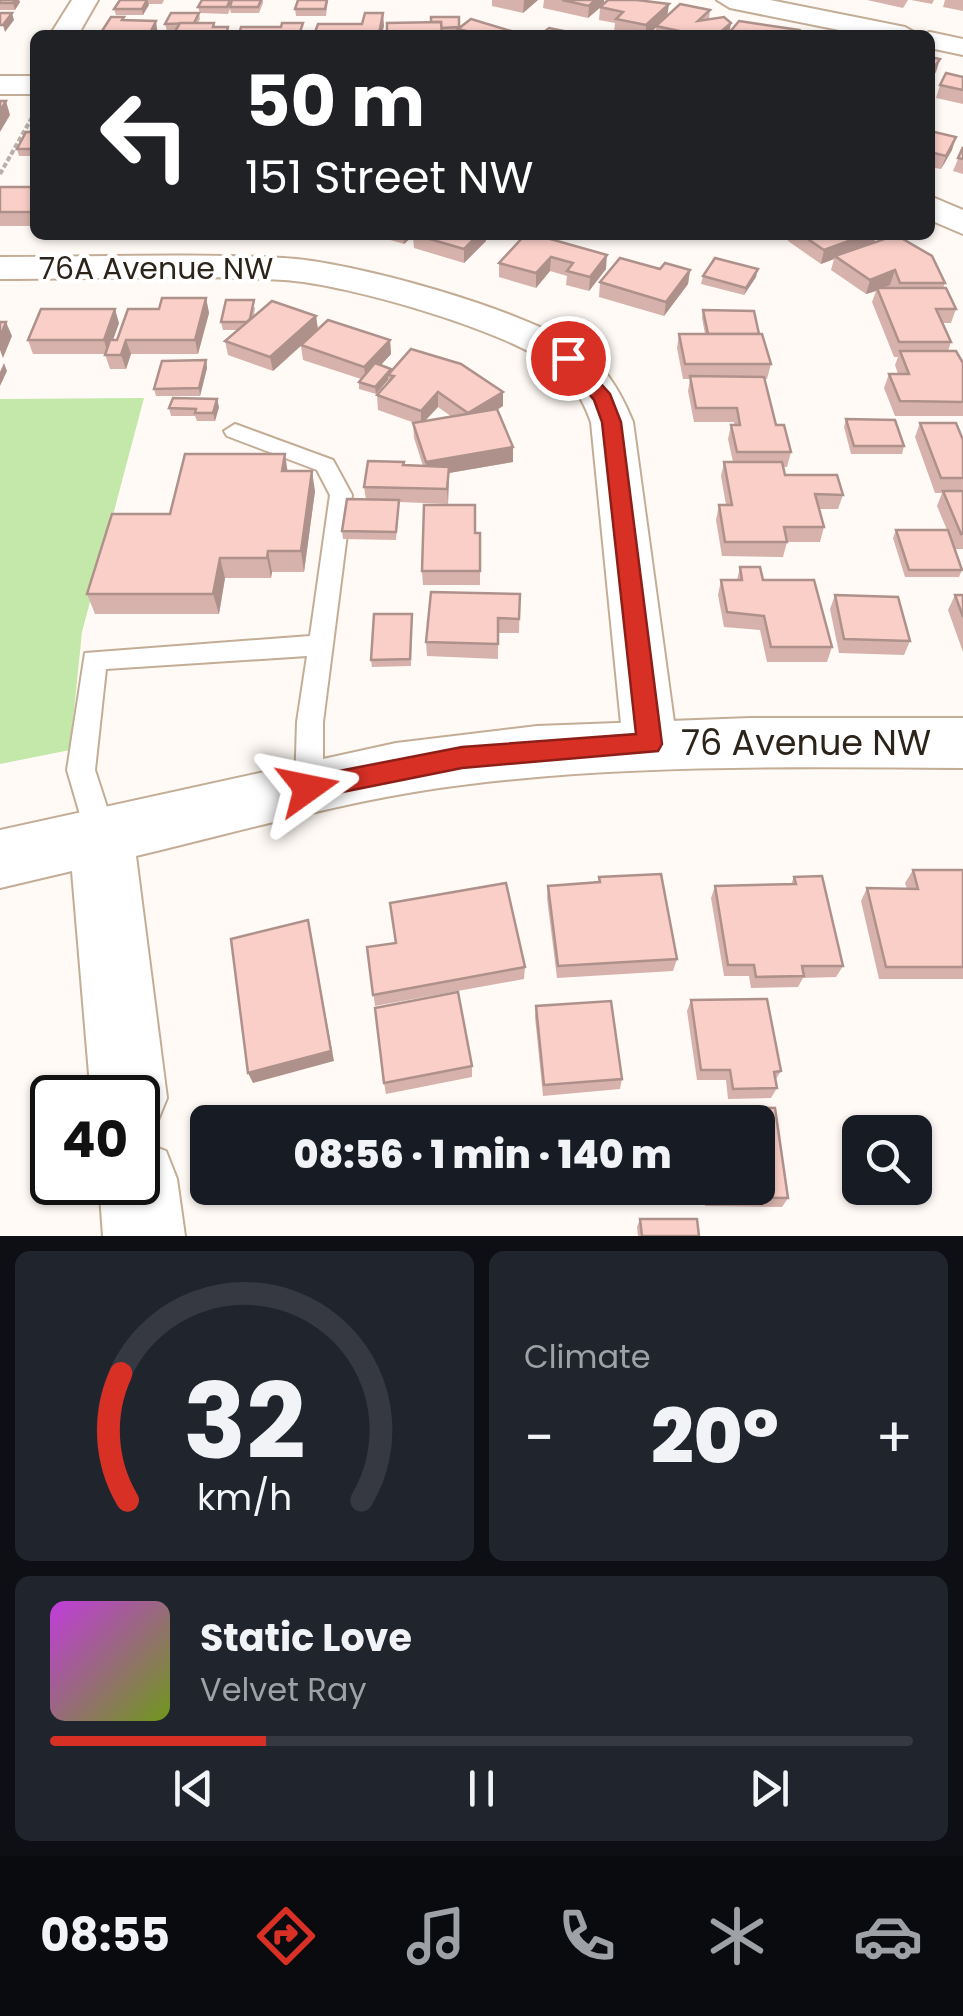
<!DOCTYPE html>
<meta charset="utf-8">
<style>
:root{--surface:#171b24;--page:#20242c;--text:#f1f3f6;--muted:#9ea1a6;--line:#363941;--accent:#d93025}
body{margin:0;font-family:Poppins,sans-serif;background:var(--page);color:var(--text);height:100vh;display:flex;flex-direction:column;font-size:38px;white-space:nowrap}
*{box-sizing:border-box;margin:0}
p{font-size:32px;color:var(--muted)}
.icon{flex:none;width:55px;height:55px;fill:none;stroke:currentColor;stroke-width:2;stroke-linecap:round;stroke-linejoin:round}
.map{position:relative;height:1236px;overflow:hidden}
.side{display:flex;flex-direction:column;gap:15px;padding:15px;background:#0d0f14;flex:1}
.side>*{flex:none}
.top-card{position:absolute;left:30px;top:30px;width:905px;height:210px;border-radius:15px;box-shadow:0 2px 8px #0004;background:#202124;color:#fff;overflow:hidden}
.buttons{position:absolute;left:842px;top:1115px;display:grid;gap:20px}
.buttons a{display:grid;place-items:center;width:90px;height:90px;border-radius:15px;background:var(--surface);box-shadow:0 2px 8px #0004;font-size:50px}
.speed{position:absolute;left:30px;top:1075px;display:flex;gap:20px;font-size:50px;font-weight:700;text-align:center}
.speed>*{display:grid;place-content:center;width:130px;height:130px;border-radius:50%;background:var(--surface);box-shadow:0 2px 8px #0004;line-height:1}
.speed .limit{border:5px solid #111;border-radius:15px;background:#fff;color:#111}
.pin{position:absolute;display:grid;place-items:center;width:85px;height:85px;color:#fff;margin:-42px;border:5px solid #fff;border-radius:50%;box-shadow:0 2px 10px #0007}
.me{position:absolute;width:110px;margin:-55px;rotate:78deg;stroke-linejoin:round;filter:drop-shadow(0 0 8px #0008)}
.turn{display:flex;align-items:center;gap:35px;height:210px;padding:0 50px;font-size:45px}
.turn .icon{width:130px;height:130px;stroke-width:2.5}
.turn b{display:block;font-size:70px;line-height:85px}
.big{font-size:75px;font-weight:800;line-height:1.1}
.side .tile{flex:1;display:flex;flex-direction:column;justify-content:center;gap:15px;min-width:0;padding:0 35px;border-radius:15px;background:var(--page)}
.side .dial{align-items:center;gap:0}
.dial svg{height:260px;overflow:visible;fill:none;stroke:var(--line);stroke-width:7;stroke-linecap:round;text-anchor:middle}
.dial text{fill:var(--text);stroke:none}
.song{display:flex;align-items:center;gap:30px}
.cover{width:120px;height:120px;border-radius:15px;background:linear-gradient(135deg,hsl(290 70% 55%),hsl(80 70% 35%))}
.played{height:10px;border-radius:5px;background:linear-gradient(90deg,var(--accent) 25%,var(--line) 25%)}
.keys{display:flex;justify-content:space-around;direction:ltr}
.heat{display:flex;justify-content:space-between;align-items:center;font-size:55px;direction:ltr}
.side .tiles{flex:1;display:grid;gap:15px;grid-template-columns:1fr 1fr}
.tile:last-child{grid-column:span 2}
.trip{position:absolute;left:190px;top:1105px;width:585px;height:100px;border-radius:15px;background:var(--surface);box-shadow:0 2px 8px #0004;font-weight:800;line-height:100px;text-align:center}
.tabs{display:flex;height:160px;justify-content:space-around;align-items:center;background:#090b0e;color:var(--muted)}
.tabs .icon{width:70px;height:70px}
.tabs .active{color:var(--accent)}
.tabs b{font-size:45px;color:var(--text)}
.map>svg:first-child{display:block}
.green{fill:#c4e8aa}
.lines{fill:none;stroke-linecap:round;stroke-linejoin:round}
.service-casing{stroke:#c3ad96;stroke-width:4}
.minor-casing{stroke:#c3ad96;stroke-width:4}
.tertiary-casing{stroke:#c3ad96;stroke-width:4}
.path{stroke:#b7b1aa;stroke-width:4;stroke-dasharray:5 2.5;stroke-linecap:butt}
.service{fill:#fff;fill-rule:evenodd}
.minor{fill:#fff;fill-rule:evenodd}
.tertiary{fill:#fff;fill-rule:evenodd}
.wall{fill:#d7b2ac;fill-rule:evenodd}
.shaded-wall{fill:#af918c}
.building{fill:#facfc8;stroke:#af918c;stroke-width:2.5}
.route{fill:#d93025;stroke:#8d1f18;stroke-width:2.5}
.labels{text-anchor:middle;stroke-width:9;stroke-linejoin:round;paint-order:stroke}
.far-street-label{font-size:30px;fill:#2c241b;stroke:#fff}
.street-label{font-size:35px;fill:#2c241b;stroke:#fff}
</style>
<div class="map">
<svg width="963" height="1236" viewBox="0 0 963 1236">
<rect width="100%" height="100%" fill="#fffaf5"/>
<polygon class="green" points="144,398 82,632 70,750 0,764 0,399"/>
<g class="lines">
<g class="service-casing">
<polygon id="service" points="235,424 333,460 352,495 323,722 323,788 319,797 309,800 299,797 295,788 297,722 307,656 106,669 95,770 116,835 111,844 101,848 91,844 86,835 67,770 85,653 310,636 330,495 317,470 227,436 224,431"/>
</g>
<g class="minor-casing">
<g id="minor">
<polygon points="72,0 98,0 78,35 50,35"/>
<polygon points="717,0 770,0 905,27 919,35 864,35 730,8"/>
<polygon points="930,32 963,39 963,55 930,48 930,35 920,35"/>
<rect x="0" y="76" width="35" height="18"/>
<polygon points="930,196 963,210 963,234 930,220"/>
<path d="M0 257C94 257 189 253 283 258 351 261 525 310 581 349 606 366 622 395 633 422L677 744 669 760 650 767 631 760 623 744 591 422C583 400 572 380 553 366 503 329 346 284 284 280 190 274 94 279 0 279Z"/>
</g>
</g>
<g class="tertiary-casing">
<g id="tertiary">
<path d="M750 718H963V768C798 767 633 764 470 784 357 797 246 830 136 856L167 1098 156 1125 138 1132V1098H91L72 871 0 888V830L396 743 537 726Z"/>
<polygon points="138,1140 166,1151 177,1179 185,1236 103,1236 99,1182 138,1182"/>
</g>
</g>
<polyline class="path" points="0,174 34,114"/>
<use href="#service" class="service"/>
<use href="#minor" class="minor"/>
<use href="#tertiary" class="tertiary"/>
</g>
<g class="wall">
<polygon points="0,0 19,0 20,2 15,10 0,10"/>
<polygon points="120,0 164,0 162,4 148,4 143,15 116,15 114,9"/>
<polygon points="202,0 263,0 263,3 259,13 231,13 230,9 228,14 200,13 198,7"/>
<polygon points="298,0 328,0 326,16 296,16 295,9"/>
<polygon points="492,0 538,0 523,13 492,6"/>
<polygon points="544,0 604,0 604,4 669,4 667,15 710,10 709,19 730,32 798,35 655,35 656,28 648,35 630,35 614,32 615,23 599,20 600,8 588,18 543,8"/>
<polygon points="867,0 908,0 903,8"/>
<polygon points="911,0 934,0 932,4"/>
<polygon points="945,0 963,0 963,11 943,7"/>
<polygon points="199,13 200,19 198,23 215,27 167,31 165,24"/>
<polygon points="387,23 459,28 524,35 442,34"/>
<polygon points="963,77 963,104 936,98 940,85"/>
<polygon points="930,131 952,150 941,169 930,167"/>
<polygon points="35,132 35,156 19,156 17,149"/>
<polygon points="963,147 963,174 953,171"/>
<rect x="0" y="187" width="35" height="39"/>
<polygon points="373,235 486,235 486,241 464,263 414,248 413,236 404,244"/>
<polygon points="525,235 606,269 589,291 566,285 567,276 550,271 536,288 499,277 499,263"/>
<polygon points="789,235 876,235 874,242 945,283 943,288 956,309 951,323 942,323 951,342 948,351 963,363 963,416 895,416 884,388 889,374 898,374 895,365 898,357 894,357 872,302 876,291 866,294 831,270 834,259 821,264 788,241"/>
<polygon points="660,269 690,270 688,284 664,316 599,297 600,282"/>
<polygon points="703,276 756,277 744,295 701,284"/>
<polygon points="206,298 209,313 198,354 131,354 126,369 110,369 105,354 33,354 28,340 119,323 113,340 117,340 159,309"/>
<path d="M255 307 254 316H316L318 330 390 340 391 354 381 365 391 371 503 392V406L497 410 513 447V462L449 473 448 504 399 502 396 540 343 539 342 531 366 500 364 487 404 465 423 466 414 438 413 423H415L378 410 377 395 388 382V380L376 394 359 389V382L361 379 303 360 301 346 273 371 228 355 225 341 238 330H223L221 322ZM438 407 452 417 425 421Z"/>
<polygon points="703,310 759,334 771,364 767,379 765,379 776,425 791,452 787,467 783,467 785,475 843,495 838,509 819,509 824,527 820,542 787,542 783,557 722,556 716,520 719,505 726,505 721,476 724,462 733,462 728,439 731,425 734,425 734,422 694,422 688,391 690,379 683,379 677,348 679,334 705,334 702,318"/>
<polygon points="206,360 207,368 200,396 156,396 154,389"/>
<polygon points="219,407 215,421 197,421 195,416 171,416 169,408"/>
<polygon points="846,419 904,446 902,454 851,454 844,427"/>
<polygon points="920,423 963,440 963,549 954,549 962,570 959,577 905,577 893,538 896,530 947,530 937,506 942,493 935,493 915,437"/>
<polygon points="288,471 315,491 304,572 272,572 271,578 225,578 219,614 95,614 87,594 170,514"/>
<polygon points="475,533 480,533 480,585 423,585 422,571"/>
<polygon points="740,567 763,580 832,647 827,662 767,662 760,630 724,627 718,595 721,580 737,580"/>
<polygon points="520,594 519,633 498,633 498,659 427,656 426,642"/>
<polygon points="835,595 910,641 904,655 839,653 830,609"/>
<polygon points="955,595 963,595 963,652 948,610"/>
<polygon points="412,614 411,666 372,667 371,660"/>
<polygon points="913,870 963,870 963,979 879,979 861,901 867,888 907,889 905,883"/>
<polygon points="599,877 677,959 673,971 557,978 547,898 548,886 598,882"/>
<polygon points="794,877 843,966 836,977 803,978 798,987 751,988 749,976 724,976 711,898 715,886 791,884"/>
<polygon points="396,943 525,967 524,979 375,1006 367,947"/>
<polygon points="691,1000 781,1071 776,1079 777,1088 771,1098 728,1099 726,1080 697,1080 687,1011"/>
<polygon points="536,1006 622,1079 620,1089 543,1096 535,1017"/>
<polygon points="472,1066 472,1077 386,1094 384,1083"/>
<polygon points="700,1107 775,1108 788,1198 782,1207 705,1206 703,1188 758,1188 758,1122 697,1122 696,1117"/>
<polygon points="640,1219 699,1236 638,1236 637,1227"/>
</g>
<g class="shaded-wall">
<polygon points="15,0 19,0 20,2 15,10 13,3"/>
<polygon points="147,0 149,5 143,15 142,9"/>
<polygon points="524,0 538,0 523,13"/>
<polygon points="595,0 604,0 604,4 588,18 589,6"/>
<polygon points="669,4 667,17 648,35 646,35 646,25"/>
<polygon points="12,13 14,20 5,32 3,25"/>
<polygon points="383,13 384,26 382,35 379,35"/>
<polygon points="156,21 158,35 149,35"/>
<polygon points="731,23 729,35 717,35"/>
<polygon points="940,59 936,72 930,81 930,73"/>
<polygon points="6,101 10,115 0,132 0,111"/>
<polygon points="956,137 952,150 941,169 946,156"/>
<polygon points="403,235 414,235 404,244"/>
<polygon points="478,235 486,235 486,241 464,263 464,249"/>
<polygon points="865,235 876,235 874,244 835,256 834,259 821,264 824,250"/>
<polygon points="607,255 606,269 589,291 590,277"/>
<polygon points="551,257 550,271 536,288 536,273"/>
<polygon points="758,269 756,277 744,295 746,288"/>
<polygon points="690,270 688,284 664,316 666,302"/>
<polygon points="895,270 890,285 877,290 877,288 876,291 866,294 870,280"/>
<polygon points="206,298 209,313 198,354 195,340"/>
<polygon points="115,309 119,323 108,354 104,340"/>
<polygon points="316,316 318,330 273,371 270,357"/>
<polygon points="6,322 12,336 3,358 0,350 0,337"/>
<polygon points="126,340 131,354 126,369 121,355"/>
<polygon points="390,340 391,354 366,381 364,367"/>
<polygon points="206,360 207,368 200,396 199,388"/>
<polygon points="4,363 7,371 0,386 0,372"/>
<polygon points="391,369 388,375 388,380 376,394 375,387"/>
<polygon points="438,392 438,407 421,425 421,411"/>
<polygon points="503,392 503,406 468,427 468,413"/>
<polygon points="217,399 219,407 215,421 213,413"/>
<polygon points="513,447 513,462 449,473 448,504 447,489 426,476 426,462"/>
<polygon points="285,454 288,474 282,471"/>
<polygon points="312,471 315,491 304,572 301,551"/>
<polygon points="268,551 272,572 271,578 267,558"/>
<polygon points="220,558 225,578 219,614 213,594"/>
<polygon points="308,920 334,1061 253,1083 248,1073"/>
<polygon points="275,1188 310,1188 267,1200 262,1191"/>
</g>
<g class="building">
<polygon points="0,0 15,0 13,3 0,3"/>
<polygon points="120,0 147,0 142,9 114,9"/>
<polygon points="202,0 230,0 227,7 198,7"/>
<polygon points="232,0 261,0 258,7 230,7"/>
<polygon points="298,0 327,0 325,9 295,9"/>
<polygon points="562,0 595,0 589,6"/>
<polygon points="608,0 637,0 669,4 646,25 616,19 623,12 600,7"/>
<polygon points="680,4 710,10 698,21 724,17 731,23 717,35 698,35 656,26"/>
<polygon points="0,13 12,13 3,25 0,25"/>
<polygon points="171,13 199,13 194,23 165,24"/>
<polygon points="365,13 383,13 379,34 314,35 318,24 362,24"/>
<polygon points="111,17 124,17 122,20 156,21 149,35 100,34"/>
<polygon points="431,17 459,17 459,27 441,28 441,22 431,22"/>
<polygon points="471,19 524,35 482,35 458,29"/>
<polygon points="739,21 799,30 795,35 737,35 729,33"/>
<polygon points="441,22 442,35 387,35 387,23"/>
<polygon points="180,23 214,23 213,27 228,27 226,35 173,35"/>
<polygon points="282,23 303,23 299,35 239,35 241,27 281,27"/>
<polygon points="549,28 578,34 540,35"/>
<polygon points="930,57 940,59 930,73"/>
<polygon points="946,73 963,77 963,90 940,85"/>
<polygon points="0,101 6,101 0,111"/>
<polygon points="930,131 956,137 946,156 930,152"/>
<polygon points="26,132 35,132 35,149 17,149"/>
<polygon points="963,147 963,159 958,158"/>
<rect x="0" y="187" width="35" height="25"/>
<polygon points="416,235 478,235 464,249"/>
<polygon points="525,235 536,235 607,255 590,277 567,271 573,263 551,257 536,273 499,263"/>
<polygon points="802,235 865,235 824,250"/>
<polygon points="896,235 932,256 945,283 900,283 895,270 870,280 835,256"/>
<polygon points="620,258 660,269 665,263 690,270 666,302 600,282"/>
<polygon points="715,258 758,269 746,288 703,276"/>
<polygon points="877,288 946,288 956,309 936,309 951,342 899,342"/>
<polygon points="162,298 206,298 195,340 126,340 121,355 105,355 110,340 117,340 128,309 159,309"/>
<polygon points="226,300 254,300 250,319 247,322 221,322"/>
<polygon points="272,301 316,316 270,357 225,341"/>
<polygon points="41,309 115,309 104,340 28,340"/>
<polygon points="703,310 754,311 759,334 708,334"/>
<polygon points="328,320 390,340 364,367 301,345"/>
<polygon points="0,322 6,322 0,337"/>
<polygon points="679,334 762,334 771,364 685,364"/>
<polygon points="411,349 461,364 503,392 468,413 438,392 421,411 377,395 394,376 388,375"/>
<polygon points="900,351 956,351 963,363 963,402 900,401 889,374 909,374"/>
<polygon points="206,360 199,388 154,389 162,361"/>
<polygon points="375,363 391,369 375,387 359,382"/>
<polygon points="690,376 764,377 776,425 784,425 791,452 737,452 731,425 740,425 737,408 696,408"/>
<polygon points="173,398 217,399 213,413 195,413 196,409 169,408"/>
<polygon points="497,409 513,447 426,462 413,423"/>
<polygon points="846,419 895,420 904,446 854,446"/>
<polygon points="920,423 956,423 963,440 963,478 941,478"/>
<polygon points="185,454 285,454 282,471 312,471 301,551 268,551 267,558 220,558 213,594 87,594 112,514 170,514"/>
<polygon points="368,461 404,462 403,465 449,467 447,489 364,487"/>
<polygon points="724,462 782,462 785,475 837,475 843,495 815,494 824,527 784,527 787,542 725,542 719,505 732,505"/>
<polygon points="943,491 963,491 963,534 961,534"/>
<polygon points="347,499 399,500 396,532 342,531"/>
<polygon points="424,505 475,505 475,533 480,533 480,571 422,571"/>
<polygon points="896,530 948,530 962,570 909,570"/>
<polygon points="740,567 760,567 763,580 814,580 832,647 771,647 764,616 727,612 721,580 742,580"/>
<polygon points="431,592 520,594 519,619 498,618 498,644 426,642"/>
<polygon points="835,595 898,597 910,641 844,639"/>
<polygon points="955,595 963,595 963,617"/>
<polygon points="374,614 412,614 410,659 371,660"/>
<polygon points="913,870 963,870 963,967 886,967 867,888 918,889"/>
<polygon points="661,874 677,959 558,966 548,886 600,882 599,877"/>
<polygon points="822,876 843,966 802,966 804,976 756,977 754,965 728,965 715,886 796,884 794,877"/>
<polygon points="506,883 525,967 373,995 367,947 396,943 390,903"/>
<polygon points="308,920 331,1051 248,1073 231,939"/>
<polygon points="458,992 472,1066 384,1083 375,1008"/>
<polygon points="767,999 781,1071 774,1072 777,1088 733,1089 730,1070 701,1070 691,1000"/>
<polygon points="611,1001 622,1079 544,1085 536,1006"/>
<polygon points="700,1107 775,1108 788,1198 710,1197 709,1188 758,1188 758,1122 702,1122"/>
<polygon points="345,1109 347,1122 297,1122"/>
<polygon points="640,1219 697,1219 699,1236 642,1236"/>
</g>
<polygon class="route" points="568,352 574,354 610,394 621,422 662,744 658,751 462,768 308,799 299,796 296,788 299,780 308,777 462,747 636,734 602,422 594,400 559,358"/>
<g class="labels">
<g class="far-street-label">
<text x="156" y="279">76A Avenue NW</text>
</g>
<g class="street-label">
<text x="806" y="755">76 Avenue NW</text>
</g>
</g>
</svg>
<div class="buttons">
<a><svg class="icon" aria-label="search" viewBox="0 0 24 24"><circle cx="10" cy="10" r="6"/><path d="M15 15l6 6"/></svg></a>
</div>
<div class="speed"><div class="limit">40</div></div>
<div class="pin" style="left:568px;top:358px;background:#d93025"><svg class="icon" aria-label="arrive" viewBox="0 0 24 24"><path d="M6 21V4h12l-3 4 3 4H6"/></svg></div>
<svg class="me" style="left:308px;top:788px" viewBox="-20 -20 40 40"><path d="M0-17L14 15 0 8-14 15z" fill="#d93025" stroke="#fff" stroke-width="4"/></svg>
<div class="trip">08:56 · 1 min · 140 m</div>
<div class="top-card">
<div class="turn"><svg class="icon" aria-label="left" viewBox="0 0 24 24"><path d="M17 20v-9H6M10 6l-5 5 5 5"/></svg><div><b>50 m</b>151 Street NW</div></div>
</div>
</div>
<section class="side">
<div class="tiles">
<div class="tile dial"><svg viewBox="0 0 100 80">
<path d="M14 69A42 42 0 1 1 86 69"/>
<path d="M14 69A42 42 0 0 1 12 30" stroke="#d93025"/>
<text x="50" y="56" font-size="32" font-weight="700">32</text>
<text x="50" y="72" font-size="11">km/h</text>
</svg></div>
<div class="tile"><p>Climate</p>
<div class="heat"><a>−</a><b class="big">20°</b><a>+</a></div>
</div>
<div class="tile">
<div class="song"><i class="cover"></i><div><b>Static Love</b><p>Velvet Ray</p></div></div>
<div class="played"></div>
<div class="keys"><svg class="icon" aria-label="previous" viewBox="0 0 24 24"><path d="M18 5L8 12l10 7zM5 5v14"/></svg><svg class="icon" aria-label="pause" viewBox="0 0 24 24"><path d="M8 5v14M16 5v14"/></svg><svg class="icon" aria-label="next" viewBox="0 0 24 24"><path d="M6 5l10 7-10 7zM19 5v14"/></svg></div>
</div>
</div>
</section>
<nav class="tabs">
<b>08:55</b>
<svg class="icon active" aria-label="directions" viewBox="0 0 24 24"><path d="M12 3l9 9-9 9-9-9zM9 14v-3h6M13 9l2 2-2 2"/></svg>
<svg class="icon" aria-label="music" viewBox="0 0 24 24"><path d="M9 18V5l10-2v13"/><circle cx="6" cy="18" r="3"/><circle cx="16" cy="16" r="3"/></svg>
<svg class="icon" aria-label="phone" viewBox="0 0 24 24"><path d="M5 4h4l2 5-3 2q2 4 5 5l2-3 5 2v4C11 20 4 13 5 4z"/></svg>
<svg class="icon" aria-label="climate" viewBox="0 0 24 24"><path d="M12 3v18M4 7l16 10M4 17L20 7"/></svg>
<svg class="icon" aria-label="car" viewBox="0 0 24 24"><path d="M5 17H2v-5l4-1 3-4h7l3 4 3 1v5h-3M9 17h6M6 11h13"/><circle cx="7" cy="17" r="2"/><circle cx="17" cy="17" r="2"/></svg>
</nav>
